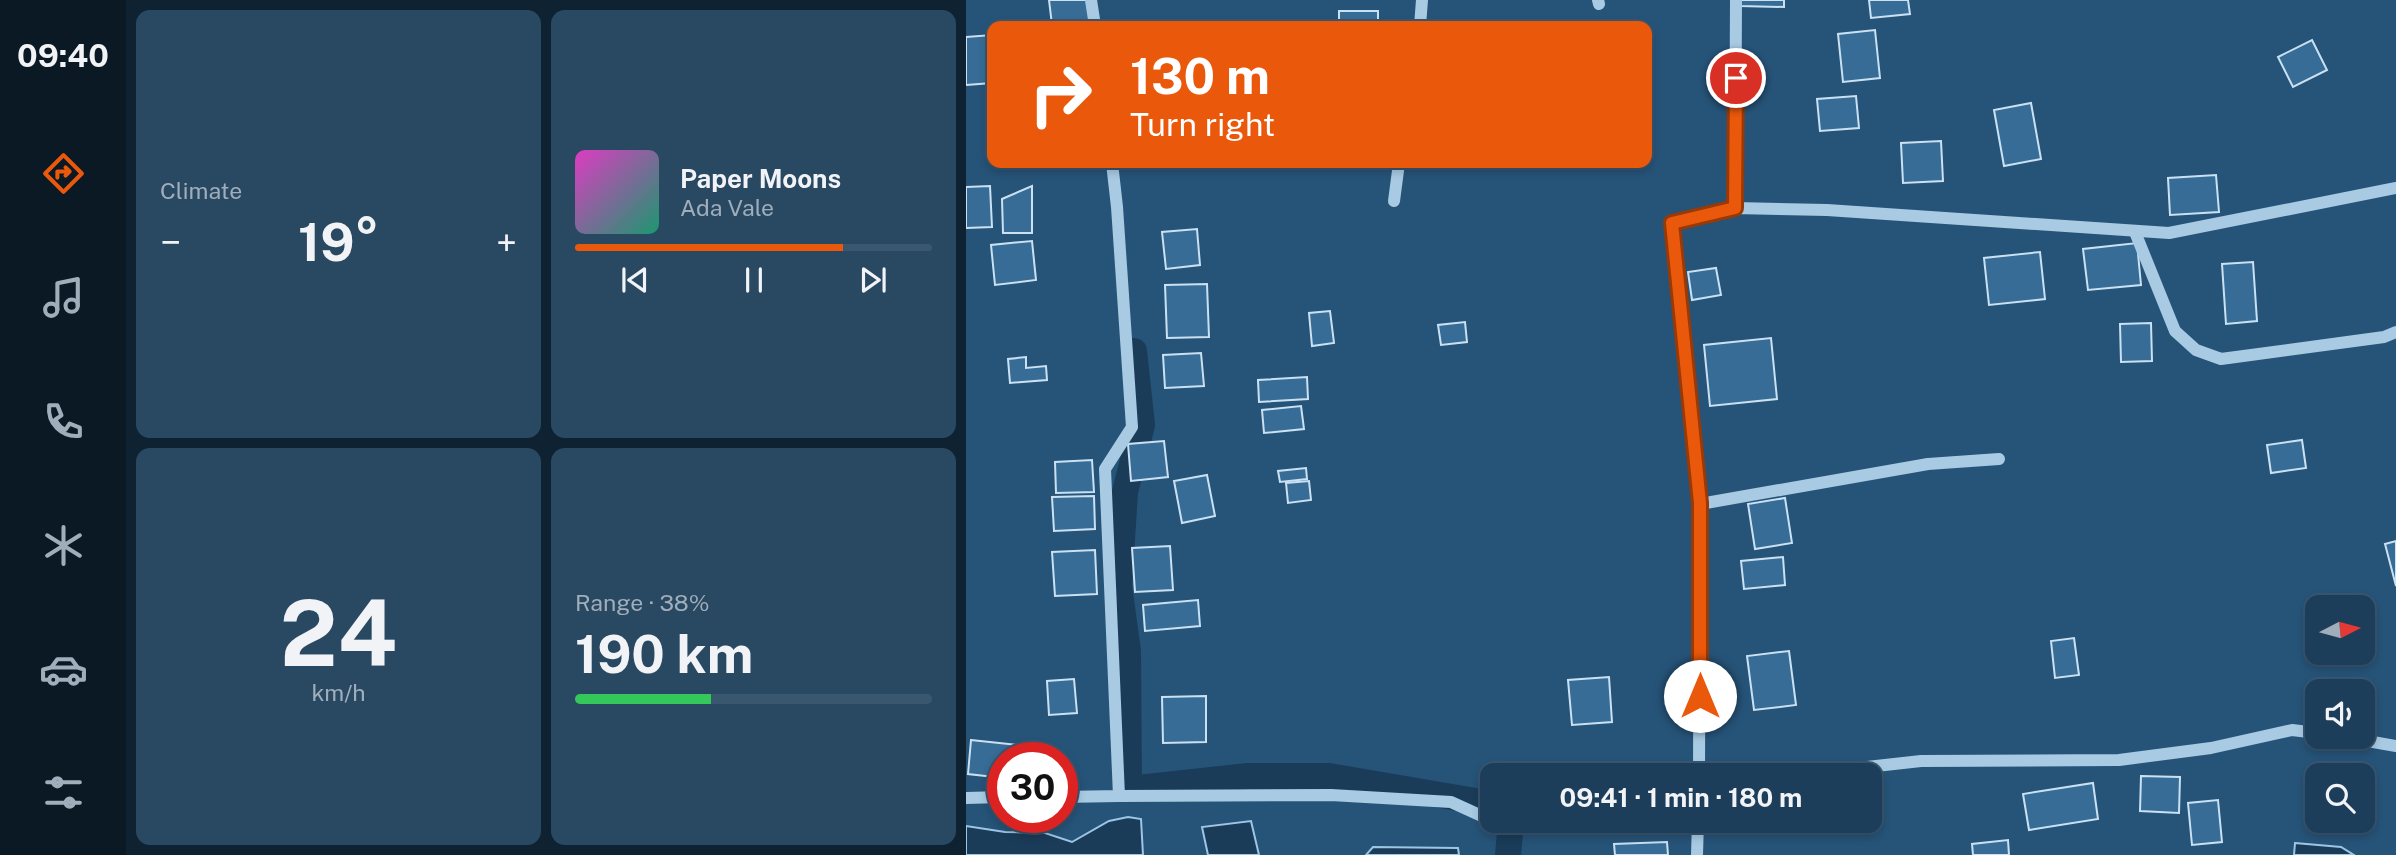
<!DOCTYPE html>
<meta charset="utf-8">
<style>
:root{--surface:#1c3e5a;--page:#294963;--text:#f1f3f6;--muted:#a0aebb;--line:#3a5770;--accent:#ea580c}
body{margin:0;font-family:"Public Sans",sans-serif;background:var(--page);color:var(--text);height:100vh;display:flex;flex-direction:column;font-size:26px;white-space:nowrap}
*{box-sizing:border-box;margin:0}
p{font-size:23px;color:var(--muted)}
.icon{flex:none;width:38px;height:38px;fill:none;stroke:currentColor;stroke-width:2;stroke-linecap:round;stroke-linejoin:round}
.map{position:relative;flex:1;overflow:hidden}
.drawer{display:flex;flex-direction:column;gap:10px;padding:10px;background:#0f2232;width:840px}
.drawer>*{flex:none}
.hud{position:absolute;left:21px;top:21px;width:665px;height:147px;border-radius:14px;box-shadow:0 4px 10px #0003,0 0 0 2px var(--line);background:#ea580c;color:#fff;overflow:hidden}
.needle{width:46px;rotate:84deg}
.buttons{position:absolute;left:1339px;top:595px;display:grid;gap:14px}
.buttons a{display:grid;place-items:center;width:70px;height:70px;border-radius:14px;background:var(--surface);box-shadow:0 4px 10px #0003,0 0 0 2px var(--line);font-size:35px}
.speed{position:absolute;left:21px;top:742px;display:flex;gap:14px;font-size:35px;font-weight:700;text-align:center}
.speed>*{display:grid;place-content:center;width:91px;height:91px;border-radius:50%;background:var(--surface);box-shadow:0 4px 10px #0003,0 0 0 2px var(--line);line-height:1}
.speed .limit{border:10px solid #d22;background:#fff;color:#111}
.pin{position:absolute;display:grid;place-items:center;width:60px;height:60px;color:#fff;margin:-30px;border:4px solid #fff;border-radius:50%;box-shadow:0 2px 7px #0007}
.me{position:absolute;width:77px;margin:-38px;rotate:0deg;stroke-linejoin:round;filter:drop-shadow(0 0 5px #0008)}
.turn{display:flex;align-items:center;gap:24px;height:147px;padding:0 28px;font-size:32px}
.turn .icon{width:91px;height:91px;stroke-width:2.5}
.turn b{display:block;font-size:49px;line-height:60px}
.big{font-size:52px;font-weight:700;line-height:1.1}
.drawer .tile{flex:1;display:flex;flex-direction:column;justify-content:center;gap:10px;min-width:0;padding:0 24px;border-radius:14px;background:var(--page)}
.drawer .dial{align-items:center;gap:0}
.dial b{font-size:91px;line-height:1}
.song{display:flex;align-items:center;gap:21px}
.cover{width:84px;height:84px;border-radius:10px;background:linear-gradient(135deg,hsl(310 70% 55%),hsl(160 70% 35%))}
.played{height:7px;border-radius:4px;background:linear-gradient(90deg,var(--accent) 75%,var(--line) 75%)}
.keys{display:flex;justify-content:space-around;direction:ltr}
.heat{display:flex;justify-content:space-between;align-items:center;font-size:38px;direction:ltr}
.charge{height:10px;border-radius:5px;background:linear-gradient(90deg,#34c759 38%,var(--line) 0)}
.drawer .tiles{flex:1;display:grid;gap:10px;grid-template-columns:repeat(2,1fr)}
.trip{position:absolute;left:514px;top:763px;width:402px;height:70px;border-radius:14px;background:var(--surface);box-shadow:0 4px 10px #0003,0 0 0 2px var(--line);font-weight:700;line-height:70px;text-align:center}
main{display:flex;flex:1;min-height:0}
.dock{display:flex;flex-direction:column;width:126px;justify-content:space-around;align-items:center;background:#0b1924;color:var(--muted)}
.dock .icon{width:49px;height:49px}
.dock .selected{color:var(--accent)}
.dock b{font-size:32px;color:var(--text)}
.map>svg:first-child{display:block}
.water{fill:#1a3c59;stroke:#9cc6e3;stroke-width:2}
.lines{fill:none;stroke-linecap:round;stroke-linejoin:round}
.canal{stroke:#1a3c59;stroke-width:26}
.building{fill:#366c95;stroke:#cae1f3;stroke-width:2}
.minor{stroke:#a8cae3;stroke-width:12}
.route-casing{stroke:#983908;stroke-width:18}
.route{stroke:#ea580c;stroke-width:12}
</style>
<main>
<nav class="dock">
<b>09:40</b>
<svg class="icon selected" aria-label="directions" viewBox="0 0 24 24"><path d="M12 3l9 9-9 9-9-9zM9 14v-3h6M13 9l2 2-2 2"/></svg>
<svg class="icon" aria-label="music" viewBox="0 0 24 24"><path d="M9 18V5l10-2v13"/><circle cx="6" cy="18" r="3"/><circle cx="16" cy="16" r="3"/></svg>
<svg class="icon" aria-label="phone" viewBox="0 0 24 24"><path d="M5 4h4l2 5-3 2q2 4 5 5l2-3 5 2v4C11 20 4 13 5 4z"/></svg>
<svg class="icon" aria-label="climate" viewBox="0 0 24 24"><path d="M12 3v18M4 7l16 10M4 17L20 7"/></svg>
<svg class="icon" aria-label="car" viewBox="0 0 24 24"><path d="M5 17H2v-5l4-1 3-4h7l3 4 3 1v5h-3M9 17h6M6 11h13"/><circle cx="7" cy="17" r="2"/><circle cx="17" cy="17" r="2"/></svg>
<svg class="icon" aria-label="filters" viewBox="0 0 24 24"><path d="M4 7h16M4 17h16"/><circle cx="9" cy="7" r="2"/><circle cx="15" cy="17" r="2"/></svg>
</nav>
<section class="drawer">
<div class="tiles">
<div class="tile"><p>Climate</p>
<div class="heat"><a>−</a><b class="big">19°</b><a>+</a></div>
</div>
<div class="tile">
<div class="song"><i class="cover"></i><div><b>Paper Moons</b><p>Ada Vale</p></div></div>
<div class="played"></div>
<div class="keys"><svg class="icon" aria-label="previous" viewBox="0 0 24 24"><path d="M18 5L8 12l10 7zM5 5v14"/></svg><svg class="icon" aria-label="pause" viewBox="0 0 24 24"><path d="M8 5v14M16 5v14"/></svg><svg class="icon" aria-label="next" viewBox="0 0 24 24"><path d="M6 5l10 7-10 7zM19 5v14"/></svg></div>
</div>
<div class="tile dial"><b>24</b><p>km/h</p></div>
<div class="tile"><p>Range · 38%</p><b class="big">190 km</b><div class="charge"></div></div>
</div>
</section>
<div class="map">
<svg width="1430" height="855" viewBox="0 0 1430 855">
<rect width="100%" height="100%" fill="#265378"/>
<g class="water">
<polygon points="162,817 175,819 177,855 0,855 0,826 39,832 79,833 106,842 143,821"/>
<polygon points="285,821 293,855 242,855 236,827"/>
<polygon points="1329,843 1375,847 1388,855 1328,855"/>
<polygon points="407,847 492,848 493,855 400,855"/>
</g>
<g class="lines">
<g class="canal">
<polyline points="168,351 176,425 159,492 153,586 162,651 163,789 282,776 363,776 527,804"/>
<polyline points="542,855 545,821"/>
</g>
</g>
<g class="building">
<polygon points="83,0 122,0 124,21 86,25"/>
<polygon points="774,0 818,0 818,7 774,6"/>
<polygon points="903,0 942,0 944,14 905,18"/>
<rect x="373" y="11" width="39" height="15"/>
<polygon points="909,30 914,78 877,82 872,34"/>
<polygon points="26,35 26,83 0,85 0,37"/>
<polygon points="1346,40 1361,70 1327,87 1312,57"/>
<polygon points="890,96 893,128 854,131 851,99"/>
<polygon points="1065,103 1075,159 1038,166 1028,110"/>
<polygon points="975,141 977,181 937,183 935,143"/>
<polygon points="1250,175 1253,212 1204,215 1202,178"/>
<polygon points="24,186 26,227 0,228 0,187"/>
<polygon points="66,186 66,233 37,233 36,199"/>
<polygon points="231,229 234,265 200,269 196,232"/>
<polygon points="66,241 70,280 29,285 25,245"/>
<polygon points="1171,243 1175,285 1122,290 1117,249"/>
<polygon points="1074,252 1079,299 1023,305 1018,258"/>
<polygon points="1287,262 1291,321 1260,324 1256,264"/>
<polygon points="750,268 755,295 726,300 722,272"/>
<polygon points="241,284 243,337 201,338 199,285"/>
<polygon points="364,311 368,343 346,346 343,313"/>
<polygon points="499,322 501,342 475,345 472,325"/>
<polygon points="1185,323 1186,361 1155,362 1154,324"/>
<polygon points="805,338 811,399 744,406 738,345"/>
<polygon points="235,353 238,386 199,388 197,355"/>
<polygon points="60,357 60,368 80,366 81,380 44,383 42,359"/>
<polygon points="341,377 342,399 293,402 292,380"/>
<polygon points="335,406 338,429 298,433 296,410"/>
<polygon points="1336,440 1340,468 1305,473 1301,445"/>
<polygon points="198,441 202,477 165,481 162,444"/>
<polygon points="126,460 128,492 90,493 89,462"/>
<polygon points="340,468 341,479 314,482 312,471"/>
<polygon points="241,475 249,516 216,523 208,481"/>
<polygon points="343,481 345,500 322,503 320,483"/>
<polygon points="128,496 129,529 88,531 86,497"/>
<polygon points="819,498 826,543 789,549 782,504"/>
<polygon points="1430,541 1430,586 1419,544"/>
<polygon points="204,546 207,590 169,592 166,548"/>
<polygon points="129,550 131,594 89,596 86,552"/>
<polygon points="817,557 819,585 778,589 775,561"/>
<polygon points="232,600 234,626 179,631 177,605"/>
<polygon points="1108,638 1113,675 1089,678 1085,641"/>
<polygon points="823,651 830,705 788,710 781,656"/>
<polygon points="643,677 646,722 606,725 602,680"/>
<polygon points="108,679 111,713 83,715 81,681"/>
<polygon points="240,696 240,742 197,743 196,697"/>
<polygon points="5,740 62,746 60,758 37,758 37,778 2,774"/>
<polygon points="1175,776 1214,777 1213,813 1174,811"/>
<polygon points="1127,783 1132,819 1063,830 1057,794"/>
<polygon points="1252,800 1256,842 1226,845 1222,803"/>
<polygon points="1042,840 1043,855 1007,855 1006,844"/>
<polygon points="701,842 702,855 649,855 648,844"/>
</g>
<g class="lines">
<g class="minor">
<polyline points="125,0 129,26"/>
<polyline points="632,0 633,4"/>
<polyline points="454,26 456,0"/>
<polyline points="428,201 433,163"/>
<polyline points="769,208 770,0"/>
<polyline points="1169,232 1209,331 1230,350 1255,359 1418,337 1430,332"/>
<polyline points="734,504 962,464 1033,459"/>
<polyline points="1379,737 1430,746"/>
<polyline points="733,775 734,504 706,223 769,208 861,210 1203,233 1430,188"/>
<polyline points="870,775 883,769 955,761 1153,760 1245,748 1326,730 1351,733"/>
<polyline points="153,796 365,795 485,802 529,822 639,829 731,826"/>
<polyline points="96,797 153,796 139,469 166,427 151,207 146,163"/>
<polyline points="0,798 37,797"/>
<polyline points="731,855 732,821"/>
</g>
</g>
<g class="lines">
<g class="route-casing">
<polyline id="route" points="734,696 734,503 706,223 769,208 770,78"/>
</g>
<use href="#route" class="route"/>
</g>
</svg>
<div class="buttons">
<a><svg class="needle" viewBox="-14 -14 28 28"><path d="M0-13l5 13h-10z" fill="#e53935"/><path d="M0 13l5-13h-10z" fill="#a0aebb"/></svg></a>
<a><svg class="icon" aria-label="sound" viewBox="0 0 24 24"><path d="M4 9h4l5-4v14l-5-4H4zM17 9q2 3 0 6"/></svg></a>
<a><svg class="icon" aria-label="search" viewBox="0 0 24 24"><circle cx="10" cy="10" r="6"/><path d="M15 15l6 6"/></svg></a>
</div>
<div class="speed"><div class="limit">30</div></div>
<div class="pin" style="left:770px;top:78px;background:#d93025"><svg class="icon" aria-label="arrive" viewBox="0 0 24 24"><path d="M6 21V4h12l-3 4 3 4H6"/></svg></div>
<svg class="me" style="left:734px;top:696px" viewBox="-20 -20 40 40"><circle r="19" fill="#fff"/><path d="M0-13L10 11 0 6-10 11z" fill="#ea580c"/></svg>
<div class="trip">09:41 · 1 min · 180 m</div>
<div class="hud">
<div class="turn"><svg class="icon" aria-label="right" viewBox="0 0 24 24"><path d="M7 20v-9h11M14 6l5 5-5 5"/></svg><div><b>130 m</b>Turn right</div></div>
</div>
</div>
</main>
